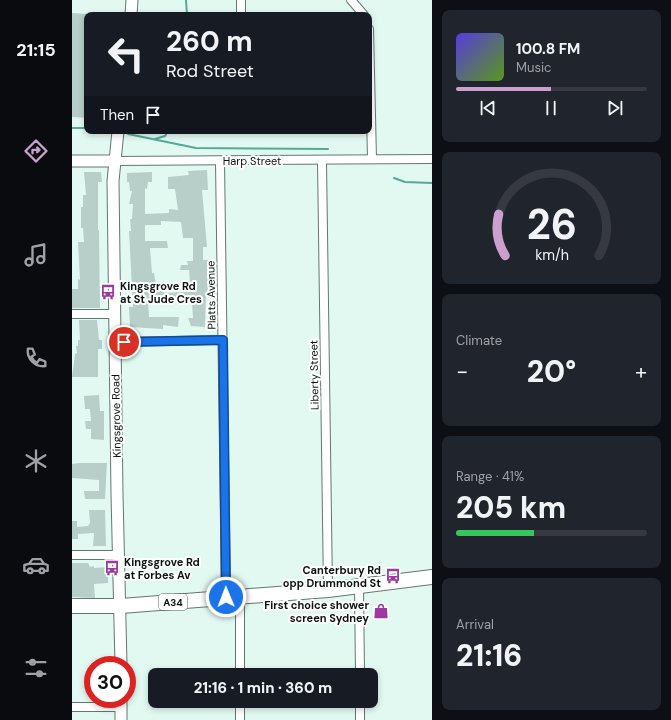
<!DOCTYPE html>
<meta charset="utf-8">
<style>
:root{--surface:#171b24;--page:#20242c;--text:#f1f3f6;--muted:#9ea1a6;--line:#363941;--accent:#cba0cf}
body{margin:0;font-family:"DM Sans",sans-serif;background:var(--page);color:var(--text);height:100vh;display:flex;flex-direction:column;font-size:15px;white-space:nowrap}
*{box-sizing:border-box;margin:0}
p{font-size:13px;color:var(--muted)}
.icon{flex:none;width:22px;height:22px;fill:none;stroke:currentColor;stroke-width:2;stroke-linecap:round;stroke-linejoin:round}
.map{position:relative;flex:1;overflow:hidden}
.sheet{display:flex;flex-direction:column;gap:10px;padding:10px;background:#0d0f14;width:239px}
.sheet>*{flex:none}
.top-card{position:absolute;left:12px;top:12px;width:288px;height:122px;border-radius:8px;box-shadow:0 2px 6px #0003;background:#171b24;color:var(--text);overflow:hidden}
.speed{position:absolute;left:12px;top:656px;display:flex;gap:8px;font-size:20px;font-weight:700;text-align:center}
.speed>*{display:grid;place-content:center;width:52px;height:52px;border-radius:50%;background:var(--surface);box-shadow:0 2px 6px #0003;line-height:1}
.speed .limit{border:6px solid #d22;background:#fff;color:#111}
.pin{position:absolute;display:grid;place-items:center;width:34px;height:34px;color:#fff;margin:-17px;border:2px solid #fff;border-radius:50%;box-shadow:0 1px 4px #0007}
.me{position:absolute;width:44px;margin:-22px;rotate:359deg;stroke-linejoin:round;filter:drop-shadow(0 0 3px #0008)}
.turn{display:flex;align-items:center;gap:14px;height:84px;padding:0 16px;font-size:18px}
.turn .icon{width:52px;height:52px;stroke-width:2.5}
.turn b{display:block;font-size:28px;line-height:34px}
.then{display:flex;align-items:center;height:38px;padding:0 16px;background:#0003;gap:8px;font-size:15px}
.big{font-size:30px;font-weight:800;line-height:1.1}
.sheet .tile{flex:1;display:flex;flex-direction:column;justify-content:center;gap:6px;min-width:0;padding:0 14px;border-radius:8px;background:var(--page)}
.sheet .dial{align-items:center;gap:0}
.dial svg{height:104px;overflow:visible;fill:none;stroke:var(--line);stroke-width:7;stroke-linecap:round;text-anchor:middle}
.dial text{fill:var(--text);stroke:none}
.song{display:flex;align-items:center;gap:12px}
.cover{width:48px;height:48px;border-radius:6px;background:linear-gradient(135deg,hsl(250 70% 55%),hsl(90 70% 35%))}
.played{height:4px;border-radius:2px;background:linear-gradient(90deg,var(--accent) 50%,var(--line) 50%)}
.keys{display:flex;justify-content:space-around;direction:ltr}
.heat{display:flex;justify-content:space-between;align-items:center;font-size:22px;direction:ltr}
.charge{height:6px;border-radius:3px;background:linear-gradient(90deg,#34c759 41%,var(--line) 0)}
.trip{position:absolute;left:76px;top:668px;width:230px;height:40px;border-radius:8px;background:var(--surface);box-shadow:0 2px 6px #0003;font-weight:800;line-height:40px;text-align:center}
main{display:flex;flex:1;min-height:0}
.tabs{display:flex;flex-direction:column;width:72px;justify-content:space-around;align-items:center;background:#090b0e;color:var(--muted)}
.tabs .icon{width:28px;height:28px}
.tabs .on{color:var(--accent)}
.tabs b{font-size:18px;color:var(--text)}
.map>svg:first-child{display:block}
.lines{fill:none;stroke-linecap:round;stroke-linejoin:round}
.stream{stroke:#52ab97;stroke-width:2}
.building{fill:#b8cec8;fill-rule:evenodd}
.street-casing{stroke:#627771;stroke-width:10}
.secondary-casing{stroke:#627771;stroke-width:13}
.highway-casing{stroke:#627771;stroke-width:16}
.street{stroke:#fff;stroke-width:8}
.secondary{stroke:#fff;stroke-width:11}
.highway{stroke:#fff;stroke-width:14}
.route-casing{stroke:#114b97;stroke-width:10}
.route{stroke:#1a73e8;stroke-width:7}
.labels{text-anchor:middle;stroke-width:4;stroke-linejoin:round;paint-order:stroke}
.shield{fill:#fff;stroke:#555a59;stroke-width:1}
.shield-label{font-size:10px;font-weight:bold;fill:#0c1412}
.street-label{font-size:11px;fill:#0c1412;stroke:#fff}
.poi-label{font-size:11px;font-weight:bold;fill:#0c1412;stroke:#fff;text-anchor:start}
</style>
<main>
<nav class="tabs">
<b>21:15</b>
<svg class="icon on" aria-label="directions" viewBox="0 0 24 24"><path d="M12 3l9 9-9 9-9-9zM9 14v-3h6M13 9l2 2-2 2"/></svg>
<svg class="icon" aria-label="music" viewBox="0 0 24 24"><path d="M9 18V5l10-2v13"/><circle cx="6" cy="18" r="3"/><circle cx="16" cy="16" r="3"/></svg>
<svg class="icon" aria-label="phone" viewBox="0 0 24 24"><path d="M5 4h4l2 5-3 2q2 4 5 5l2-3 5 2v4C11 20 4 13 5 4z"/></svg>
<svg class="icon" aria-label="climate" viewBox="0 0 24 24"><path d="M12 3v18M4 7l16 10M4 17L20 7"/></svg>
<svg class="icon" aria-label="car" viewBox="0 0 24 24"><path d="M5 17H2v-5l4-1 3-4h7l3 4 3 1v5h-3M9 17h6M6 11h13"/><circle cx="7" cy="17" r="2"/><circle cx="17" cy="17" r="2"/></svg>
<svg class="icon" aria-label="filters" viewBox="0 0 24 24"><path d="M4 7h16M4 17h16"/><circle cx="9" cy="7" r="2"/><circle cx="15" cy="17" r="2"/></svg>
</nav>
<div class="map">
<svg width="360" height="720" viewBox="0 0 360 720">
<rect width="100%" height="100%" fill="#e2f9f2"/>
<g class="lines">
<g class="stream">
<polyline points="114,0 115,15"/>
<polyline points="0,128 15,128"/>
<polyline points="56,134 124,148 256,149"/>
<polyline points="83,139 93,136 96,131"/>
<polyline points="322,178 333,182 360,183"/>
</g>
</g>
<g class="building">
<polygon points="0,13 15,14 15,118 0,117"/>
<path d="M135 170 136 190H130L135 247H131V260H136L137 270V292H134L133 327 119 326 116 318H121L120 303H109L107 298V302L98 303V301H76L77 317H107L106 327 91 325V329L58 327 57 307H61L57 231H59L58 219H60L61 204H57L60 191H58L57 182H55V173L80 172V182H76L75 189 73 188V214L97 213V209L106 210 103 189H96V177L117 175 116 171ZM89 221 109 222 111 238H121V261H115L116 265H109L108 270H117L118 284H111L113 292 92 293V287H84L82 273H80L78 248H96L95 241H73V225H89Z"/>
<polygon points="12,172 29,172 30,182 26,182 26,230 27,230 28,308 0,308 0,289 6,289 6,279 8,280 6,242 12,242 11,228 9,228 9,207 11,207 11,195 14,195"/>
<polygon points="7,320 25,320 27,340 30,340 30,349 26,349 26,377 0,377 3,354 5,353 4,346 6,346 6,340 8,340"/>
<polygon points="27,395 28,411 32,411 32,440 19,439 19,429 14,429 13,421 19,421 18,409 13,409 12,396"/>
<polygon points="7,463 35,463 33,499 13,499 12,491 27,491 27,480 0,478 0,464"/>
<polygon points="17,510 33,510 34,546 21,546 22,533 6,534 6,539 0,539 0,521 5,521 5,527 16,526 18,523"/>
<polygon points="0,563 16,563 18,567 22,566 22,568 36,567 36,583 22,584 23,598 0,597"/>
</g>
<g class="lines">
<g class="street-casing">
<g id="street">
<polyline points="169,0 169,15"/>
<polyline points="279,0 292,15"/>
<polyline points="297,29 300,159"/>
<polyline points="43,161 360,159"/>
<polyline points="148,161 154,597"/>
<polyline points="250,161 256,590"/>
<polyline points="0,314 43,314"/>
<polyline points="43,342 151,340"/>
<polyline points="0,555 46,555"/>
<polyline points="287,587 288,675"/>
<polyline points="168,596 168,675"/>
<polyline points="168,701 168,720"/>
<polyline points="288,701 288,720"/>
<polyline points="0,707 49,707"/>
</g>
</g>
<g class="secondary-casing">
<g id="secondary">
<polyline points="59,15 60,0"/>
<polyline points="46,131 41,181 45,494 49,665"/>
<polyline points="0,161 43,161"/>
<polyline points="49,699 49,720"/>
</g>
</g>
<g class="highway-casing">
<polyline id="highway" points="0,606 49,606 256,590 360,577"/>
</g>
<use href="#street" class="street"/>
<use href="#secondary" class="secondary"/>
<use href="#highway" class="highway"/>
</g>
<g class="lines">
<g class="route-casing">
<polyline id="route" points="52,342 151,340 154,597"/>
</g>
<use href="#route" class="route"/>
</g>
<defs>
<g id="bus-bare" transform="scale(1.2)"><path d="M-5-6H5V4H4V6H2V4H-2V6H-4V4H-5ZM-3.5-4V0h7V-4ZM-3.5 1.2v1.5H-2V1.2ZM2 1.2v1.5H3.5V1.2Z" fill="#9d3a9f" stroke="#fff" stroke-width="2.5" paint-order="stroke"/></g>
<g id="shop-bare" transform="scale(1.2)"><path d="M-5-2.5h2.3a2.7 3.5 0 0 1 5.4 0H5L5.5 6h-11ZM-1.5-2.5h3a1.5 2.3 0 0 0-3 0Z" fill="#9d3a9f" stroke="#fff" stroke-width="2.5" paint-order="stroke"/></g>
</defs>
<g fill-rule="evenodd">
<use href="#bus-bare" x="36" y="292"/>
<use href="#bus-bare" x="40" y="568"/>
<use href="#bus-bare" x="321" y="576"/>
<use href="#shop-bare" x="309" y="611"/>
</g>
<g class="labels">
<rect class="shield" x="87" y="594" width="28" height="16" rx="3"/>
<g class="shield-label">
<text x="101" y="606">A34</text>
</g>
<g class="street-label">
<text x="180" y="165">Harp Street</text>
<text transform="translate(139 295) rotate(-91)" y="4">Platts Avenue</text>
<text transform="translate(242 375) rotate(-91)" y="4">Liberty Street</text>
<text transform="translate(44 416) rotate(-91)" y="4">Kingsgrove Road</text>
</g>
<g class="poi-label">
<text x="48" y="290">Kingsgrove Rd<tspan x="48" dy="13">at St Jude Cres</tspan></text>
<text x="52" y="566">Kingsgrove Rd<tspan x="52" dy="13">at Forbes Av</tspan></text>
<text x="309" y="574" text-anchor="end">Canterbury Rd<tspan x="309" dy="13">opp Drummond St</tspan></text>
<text x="297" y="609" text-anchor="end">First choice shower<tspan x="297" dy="13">screen Sydney</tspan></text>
</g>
</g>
</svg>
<div class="speed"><div class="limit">30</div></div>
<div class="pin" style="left:52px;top:342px;background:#d93025"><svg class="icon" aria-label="arrive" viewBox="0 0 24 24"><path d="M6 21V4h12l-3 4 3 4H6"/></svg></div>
<svg class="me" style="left:154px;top:597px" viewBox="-20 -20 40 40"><circle r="17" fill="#1a73e8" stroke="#fff" stroke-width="3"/><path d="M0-11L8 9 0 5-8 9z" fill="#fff"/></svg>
<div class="trip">21:16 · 1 min · 360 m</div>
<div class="top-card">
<div class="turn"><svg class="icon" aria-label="left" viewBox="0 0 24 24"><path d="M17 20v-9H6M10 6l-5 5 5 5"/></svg><div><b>260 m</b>Rod Street</div></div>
<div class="then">Then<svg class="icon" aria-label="arrive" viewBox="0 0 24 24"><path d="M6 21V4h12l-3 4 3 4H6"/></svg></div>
</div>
</div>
<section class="sheet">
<div class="tile">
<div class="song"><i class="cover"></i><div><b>100.8 FM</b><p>Music</p></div></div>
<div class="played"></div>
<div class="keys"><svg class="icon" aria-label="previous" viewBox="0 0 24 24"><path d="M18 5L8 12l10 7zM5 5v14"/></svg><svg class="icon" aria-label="pause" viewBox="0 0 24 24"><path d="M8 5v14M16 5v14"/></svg><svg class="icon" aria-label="next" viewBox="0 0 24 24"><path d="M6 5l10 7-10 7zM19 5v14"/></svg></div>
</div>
<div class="tile dial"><svg viewBox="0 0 100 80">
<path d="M14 69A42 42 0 1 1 86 69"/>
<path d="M14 69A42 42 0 0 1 9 37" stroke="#cba0cf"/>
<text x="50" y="56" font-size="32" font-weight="700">26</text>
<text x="50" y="72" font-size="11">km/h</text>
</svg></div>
<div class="tile"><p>Climate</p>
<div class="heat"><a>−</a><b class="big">20°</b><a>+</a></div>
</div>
<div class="tile"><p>Range · 41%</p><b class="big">205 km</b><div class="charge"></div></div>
<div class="tile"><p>Arrival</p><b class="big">21:16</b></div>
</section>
</main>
